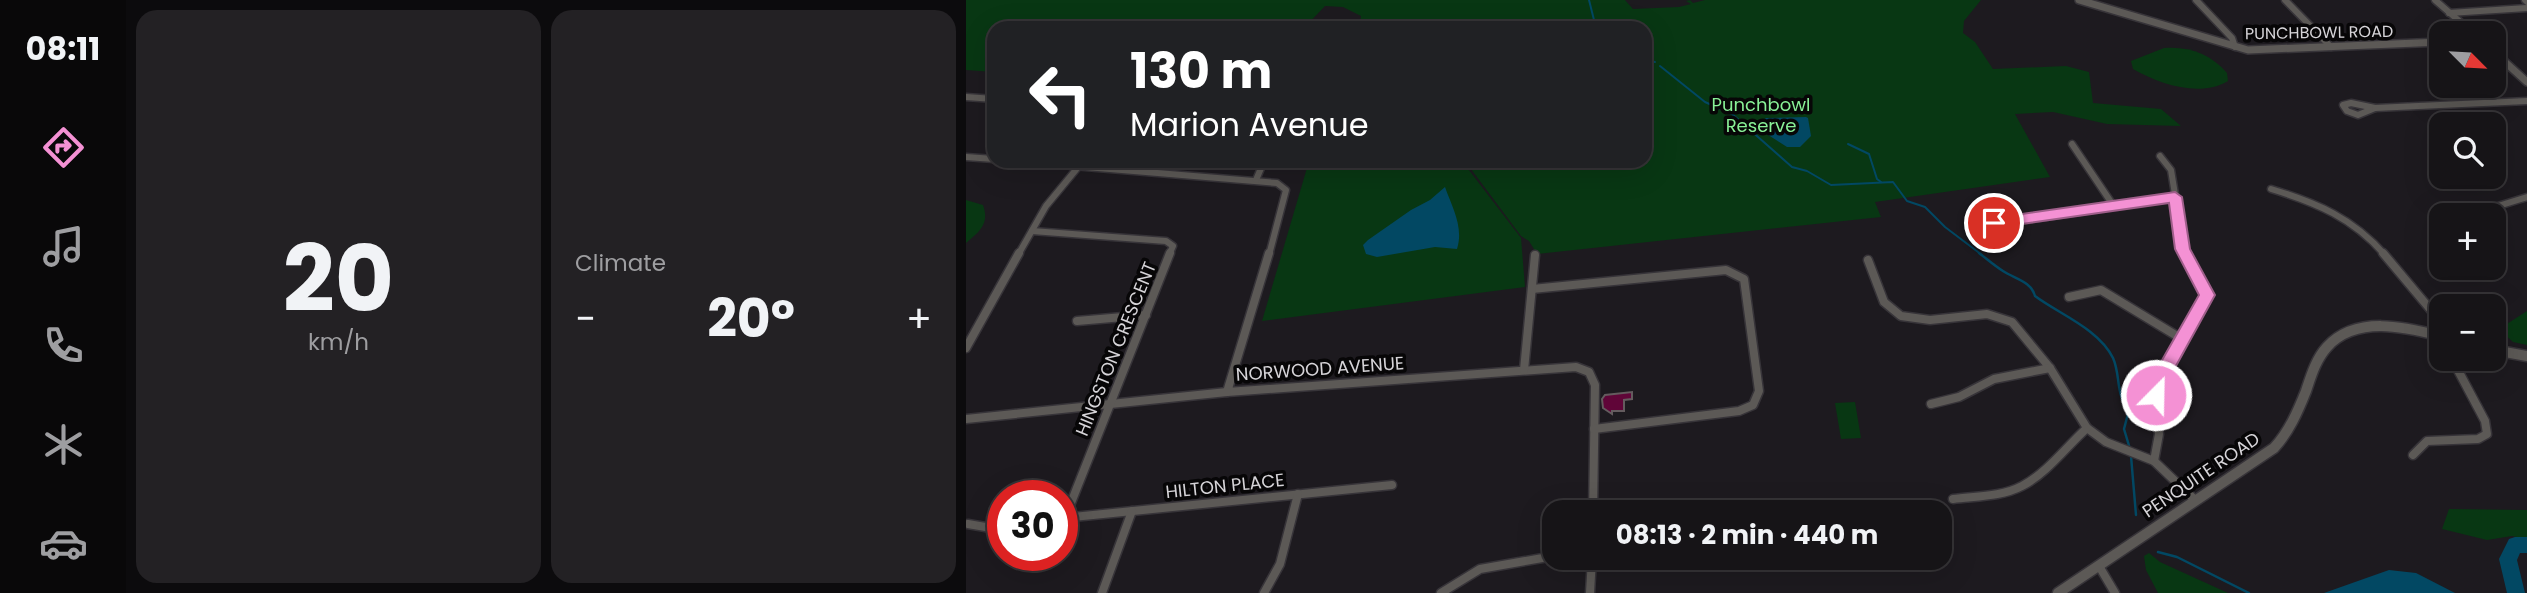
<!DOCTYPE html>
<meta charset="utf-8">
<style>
:root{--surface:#161417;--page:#232124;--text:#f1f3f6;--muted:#9e9ea1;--line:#353336;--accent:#f491d4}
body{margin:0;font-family:Poppins,sans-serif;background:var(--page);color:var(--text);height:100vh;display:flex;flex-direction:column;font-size:26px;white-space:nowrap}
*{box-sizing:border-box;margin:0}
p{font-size:23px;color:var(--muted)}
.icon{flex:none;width:38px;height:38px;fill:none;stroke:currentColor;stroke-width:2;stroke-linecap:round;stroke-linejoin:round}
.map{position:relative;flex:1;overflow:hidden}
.drawer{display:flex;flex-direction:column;gap:10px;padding:10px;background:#0c0b0d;width:840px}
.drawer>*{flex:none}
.guide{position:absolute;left:21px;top:21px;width:665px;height:147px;border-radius:21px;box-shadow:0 7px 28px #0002,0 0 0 2px var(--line);background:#202124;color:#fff;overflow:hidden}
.needle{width:46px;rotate:114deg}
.fabs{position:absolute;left:1463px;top:21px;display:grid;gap:14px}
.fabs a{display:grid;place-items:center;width:77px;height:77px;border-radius:14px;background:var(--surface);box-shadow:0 7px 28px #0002,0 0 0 2px var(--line);font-size:35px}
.speed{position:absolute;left:21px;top:480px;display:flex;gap:14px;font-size:35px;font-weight:700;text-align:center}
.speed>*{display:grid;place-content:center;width:91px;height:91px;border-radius:50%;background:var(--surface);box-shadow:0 7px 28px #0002,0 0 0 2px var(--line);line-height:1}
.speed .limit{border:10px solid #d22;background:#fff;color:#111}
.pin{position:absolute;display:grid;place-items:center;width:60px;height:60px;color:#fff;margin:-30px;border:4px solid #fff;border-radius:50%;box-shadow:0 2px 7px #0007}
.me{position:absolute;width:77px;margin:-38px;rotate:23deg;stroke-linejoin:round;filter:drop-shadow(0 0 5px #0008)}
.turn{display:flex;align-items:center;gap:24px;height:147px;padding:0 28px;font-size:32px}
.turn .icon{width:91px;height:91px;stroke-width:2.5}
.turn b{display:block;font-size:49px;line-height:60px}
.big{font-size:52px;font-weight:700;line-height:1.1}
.drawer .tile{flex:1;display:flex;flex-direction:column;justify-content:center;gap:10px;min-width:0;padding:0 24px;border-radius:21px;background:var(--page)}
.drawer .dial{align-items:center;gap:0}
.dial b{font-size:91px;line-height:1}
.heat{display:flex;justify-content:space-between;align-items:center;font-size:38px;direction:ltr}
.drawer .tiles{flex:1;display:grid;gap:10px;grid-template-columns:repeat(2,1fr)}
.trip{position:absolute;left:576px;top:500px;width:410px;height:70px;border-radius:21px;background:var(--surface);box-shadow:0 7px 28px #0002,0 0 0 2px var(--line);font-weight:700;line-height:70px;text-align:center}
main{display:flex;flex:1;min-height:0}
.tabs{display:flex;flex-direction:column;width:126px;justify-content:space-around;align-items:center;background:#090809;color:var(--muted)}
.tabs .icon{width:49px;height:49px}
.tabs .current{color:var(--accent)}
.tabs b{font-size:32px;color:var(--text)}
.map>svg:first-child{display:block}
.green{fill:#083713}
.water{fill:#024863}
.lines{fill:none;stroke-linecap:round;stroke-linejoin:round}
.stream-far1{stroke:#024863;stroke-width:2}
.stream{stroke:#024863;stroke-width:2.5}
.river{fill:#024863;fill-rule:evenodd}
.building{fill:#600538;stroke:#645b5e;stroke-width:2}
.minor-far1-casing{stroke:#373439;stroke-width:9}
.minor-casing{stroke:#373439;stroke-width:11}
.tertiary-far1-casing{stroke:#373439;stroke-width:10}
.tertiary-casing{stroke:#373439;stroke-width:13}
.minor-far1{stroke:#5c5956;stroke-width:6}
.minor{stroke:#5c5956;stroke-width:8}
.tertiary-far1{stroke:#5c5956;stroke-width:7}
.tertiary{stroke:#5c5956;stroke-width:10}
.route{fill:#f491d4;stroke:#9f5e8a;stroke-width:2}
.labels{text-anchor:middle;stroke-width:7;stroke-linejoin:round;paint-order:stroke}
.far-street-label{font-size:16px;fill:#d6d4d8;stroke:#070607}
.park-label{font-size:18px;fill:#89f197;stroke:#070607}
.street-label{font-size:18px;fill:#d6d4d8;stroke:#070607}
</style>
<main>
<nav class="tabs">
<b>08:11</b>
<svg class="icon current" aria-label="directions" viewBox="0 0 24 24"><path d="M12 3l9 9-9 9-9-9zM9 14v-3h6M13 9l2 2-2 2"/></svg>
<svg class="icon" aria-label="music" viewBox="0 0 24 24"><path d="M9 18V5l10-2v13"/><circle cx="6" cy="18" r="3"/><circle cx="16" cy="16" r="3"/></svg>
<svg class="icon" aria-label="phone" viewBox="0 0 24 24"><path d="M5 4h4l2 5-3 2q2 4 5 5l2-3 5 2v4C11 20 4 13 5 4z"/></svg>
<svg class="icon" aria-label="climate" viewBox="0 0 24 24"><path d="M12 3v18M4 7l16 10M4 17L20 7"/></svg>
<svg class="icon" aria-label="car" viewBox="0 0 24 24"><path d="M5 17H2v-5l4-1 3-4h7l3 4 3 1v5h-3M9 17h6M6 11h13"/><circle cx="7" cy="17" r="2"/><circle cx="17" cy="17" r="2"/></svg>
</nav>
<section class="drawer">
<div class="tiles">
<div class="tile dial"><b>20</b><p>km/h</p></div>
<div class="tile"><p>Climate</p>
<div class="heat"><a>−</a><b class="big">20°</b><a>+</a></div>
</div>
</div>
</section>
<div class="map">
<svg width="1561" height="593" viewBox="0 0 1561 593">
<rect width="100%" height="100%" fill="#1d1a1f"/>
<g class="green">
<polygon points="0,0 659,0 667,9 713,7 725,4 720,1 724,0 727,3 739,0 1015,0 998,21 997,33 1009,42 1027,69 1100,66 1123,72 1127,103 1195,109 1215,126 1141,124 1087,112 1049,114 1084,177 909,202 915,217 571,254 563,241 555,236 499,161 679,161 679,28 393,28 395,16 377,7 359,6 338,28 28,28 28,72 0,70"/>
<path d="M1198 48C1223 46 1245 54 1261 73L1262 81C1234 98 1193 84 1167 69L1165 61Z"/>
<polygon points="343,161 496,161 555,238 559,287 296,321"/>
<path d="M0 200 17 205C24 224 13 232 0 243Z"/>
<polygon points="1561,311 1561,345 1547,342 1533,329"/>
<polygon points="889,402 895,438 875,439 869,403"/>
<polygon points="1483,509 1561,510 1561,539 1546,536 1521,540 1476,529"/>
<polygon points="1183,553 1194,562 1262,593 1192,593 1180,570 1178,556"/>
</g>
<g class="water">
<polygon points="840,117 842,118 845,136 834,147 821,147 799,133 797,120 800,118"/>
<path d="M479 187C486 207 498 227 491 249L469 247 411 257 400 254 397 245 402 240 445 210 464 200Z"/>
<polygon points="1423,570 1450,573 1489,593 1358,593"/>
</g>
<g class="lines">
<g class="stream-far1">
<polyline points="623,0 630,28"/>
<polyline points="679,60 689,62"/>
<polyline points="694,66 739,102 766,114 826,167 841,171 865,185 927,182 941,201 959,207 979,227 1016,255"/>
<polyline points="882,144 903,154 911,179 915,182"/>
</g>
<g class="stream">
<path d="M1013 253C1021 259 1029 266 1037 271 1049 279 1065 281 1069 296 1093 314 1133 329 1147 358 1155 376 1149 394 1163 410L1158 429 1164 449"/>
<polyline points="1165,456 1170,515"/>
<polyline points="1192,552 1211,557 1283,593"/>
</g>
<polygon class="river" points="1549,537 1561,537 1561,553 1554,553 1551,560 1559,593 1541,593 1533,559 1543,539"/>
</g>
<polygon class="building" points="666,392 666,399 658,400 658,411 646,411 646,414 637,408 636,399 639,395"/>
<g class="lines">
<g class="minor-far1-casing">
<g id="minor-far1">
<polyline points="1230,0 1266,38 1269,47"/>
<polyline points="1319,0 1365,47"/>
<polyline points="1469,0 1507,33"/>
<polyline points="1559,0 1561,2"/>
<polyline points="1483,13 1561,8"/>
<polyline points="0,97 28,99"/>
<polygon points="1385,103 1409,108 1392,115 1381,111 1377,105"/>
<polyline points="1409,108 1561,101"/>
<polyline points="1106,144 1147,205"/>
<polyline points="1194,156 1205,170 1219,255"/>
<polyline points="0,157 28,159"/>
<polyline points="47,161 311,183 320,190 303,255"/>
<polyline points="290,180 298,161"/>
<path d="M1305 189C1351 203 1387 218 1419 255"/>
<polyline points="1503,215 1561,197"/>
<polyline points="1016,227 1209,197"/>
<polyline points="66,231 200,241 207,246 203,255"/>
<polyline points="52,255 80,206 113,166"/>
</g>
</g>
<g class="minor-casing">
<g id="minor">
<polyline points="303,253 261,392 610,367 623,372 629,385 627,513"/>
<polyline points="1417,253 1475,322"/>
<polyline points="902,260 918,302 935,316 964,320 1021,314 1046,322 1084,368 1121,428 1140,442 1188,461 1229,500"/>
<polyline points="566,289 760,270 778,279 793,391 787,405 773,411 628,429"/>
<polyline points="1103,297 1135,290 1216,339"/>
<polyline points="111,321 180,315"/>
<polyline points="0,348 53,253"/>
<polyline points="558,370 569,255"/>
<polyline points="965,404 993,397 1028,379 1084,368"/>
<polyline points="0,419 261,392"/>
<polyline points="1447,455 1461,441 1512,439 1521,434 1519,421 1486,359"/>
<polyline points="1188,461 1193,434 1189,406 1193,383 1241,295 1218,253"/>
<path d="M987 499C1010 496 1035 497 1056 486 1081 473 1100 447 1121 428"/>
<polyline points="730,513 785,513"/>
<polyline points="97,518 426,485"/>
<polyline points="99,518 204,253"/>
<polyline points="2,524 25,528 37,526"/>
<polyline points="1133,566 1149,593"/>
<polyline points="136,593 166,511"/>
<polyline points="298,593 314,564 332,494"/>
<polyline points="475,593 514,569 588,556"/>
<polyline points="624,593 626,558"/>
</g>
</g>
<g class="tertiary-far1-casing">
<g id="tertiary-far1">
<polyline points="1113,0 1282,50 1475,42"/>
<polyline points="1528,52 1561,82"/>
</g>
</g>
<g class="tertiary-casing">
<g id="tertiary">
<polyline points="1528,350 1561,356"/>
<path d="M1092 593 1308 448C1323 432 1332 411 1340 391 1345 376 1350 359 1361 347 1390 315 1439 327 1475 336"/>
</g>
</g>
<use href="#minor-far1" class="minor-far1"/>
<use href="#minor" class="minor"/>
<use href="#tertiary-far1" class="tertiary-far1"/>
<use href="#tertiary" class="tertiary"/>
</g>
<polygon class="route" points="1209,192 1216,197 1224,249 1249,295 1205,375 1196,400 1190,402 1184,400 1181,395 1191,369 1233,295 1209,249 1203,203 1028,228 1020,223 1028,218"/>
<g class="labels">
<g class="far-street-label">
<text transform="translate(1353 32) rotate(-1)" y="6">PUNCHBOWL ROAD</text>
</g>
<g class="park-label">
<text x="795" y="111">Punchbowl<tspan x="795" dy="21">Reserve</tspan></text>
</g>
<g class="street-label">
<text transform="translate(150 349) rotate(-68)" y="6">HINGSTON CRESCENT</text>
<text transform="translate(354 369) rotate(-4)" y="6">NORWOOD AVENUE</text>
<text transform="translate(1235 475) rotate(-34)" y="6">PENQUITE ROAD</text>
<text transform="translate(259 486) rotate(-6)" y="6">HILTON PLACE</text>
</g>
</g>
</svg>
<div class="fabs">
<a><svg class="needle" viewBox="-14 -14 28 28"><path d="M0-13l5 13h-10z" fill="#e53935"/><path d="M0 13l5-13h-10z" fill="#9e9ea1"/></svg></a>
<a><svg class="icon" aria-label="search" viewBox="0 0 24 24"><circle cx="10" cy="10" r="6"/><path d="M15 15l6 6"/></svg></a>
<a>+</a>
<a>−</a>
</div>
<div class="speed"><div class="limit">30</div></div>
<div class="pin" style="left:1028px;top:223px;background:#d93025"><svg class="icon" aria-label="arrive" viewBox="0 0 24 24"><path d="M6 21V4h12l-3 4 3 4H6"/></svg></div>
<svg class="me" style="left:1190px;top:395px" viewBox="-20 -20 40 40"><circle r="17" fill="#f491d4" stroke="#fff" stroke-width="3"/><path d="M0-11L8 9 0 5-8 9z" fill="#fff"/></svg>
<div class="trip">08:13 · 2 min · 440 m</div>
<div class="guide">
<div class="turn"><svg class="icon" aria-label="left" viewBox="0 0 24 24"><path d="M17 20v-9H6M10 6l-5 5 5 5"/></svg><div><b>130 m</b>Marion Avenue</div></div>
</div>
</div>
</main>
